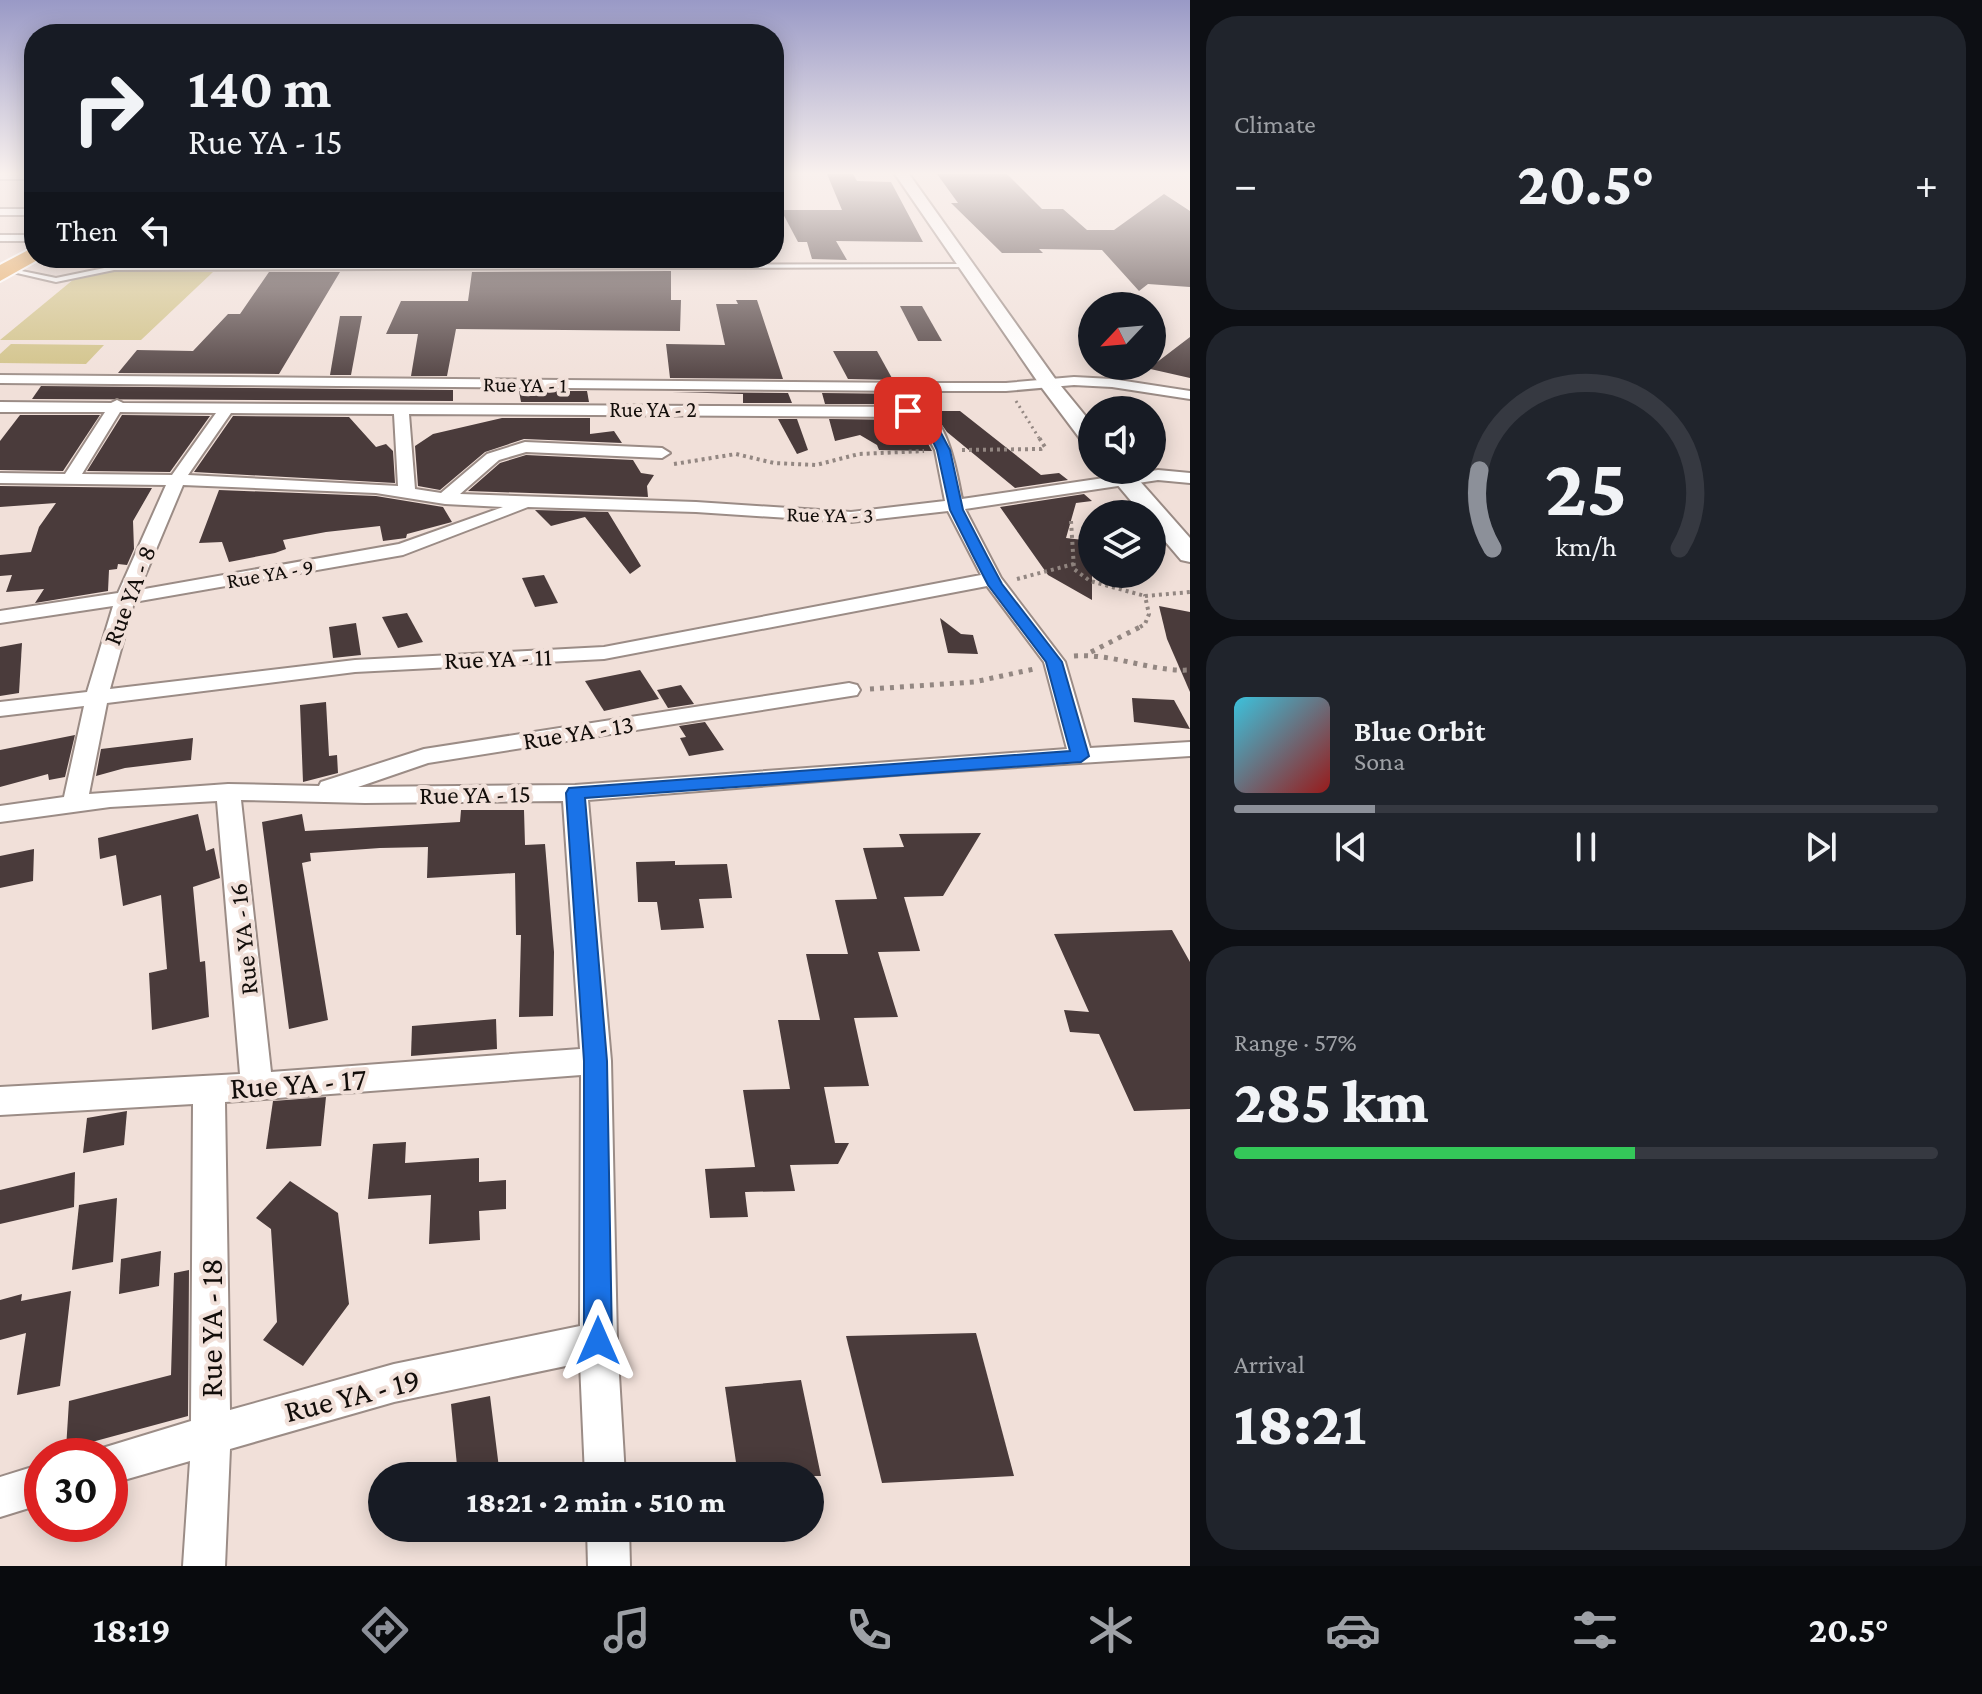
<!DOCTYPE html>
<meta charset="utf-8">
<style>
:root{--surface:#171b24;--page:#20242c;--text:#f1f3f6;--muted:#9ea1a6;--line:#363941;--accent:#8c9099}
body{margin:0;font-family:"Crimson Pro",serif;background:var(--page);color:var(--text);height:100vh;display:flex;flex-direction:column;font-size:30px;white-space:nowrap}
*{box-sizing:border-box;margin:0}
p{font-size:26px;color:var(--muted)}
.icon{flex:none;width:44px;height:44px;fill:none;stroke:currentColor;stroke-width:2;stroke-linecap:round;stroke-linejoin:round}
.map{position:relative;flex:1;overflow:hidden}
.sheet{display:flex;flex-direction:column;gap:16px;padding:16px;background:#0d0f14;width:792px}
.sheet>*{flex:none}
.top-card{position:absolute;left:24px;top:24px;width:760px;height:244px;border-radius:32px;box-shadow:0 4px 20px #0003;background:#171b24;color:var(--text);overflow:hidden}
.needle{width:52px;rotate:244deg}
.buttons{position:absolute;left:1078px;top:292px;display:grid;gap:16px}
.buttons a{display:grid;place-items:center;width:88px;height:88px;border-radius:50%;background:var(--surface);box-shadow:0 4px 20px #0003;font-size:40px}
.speed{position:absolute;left:24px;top:1438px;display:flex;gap:16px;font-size:40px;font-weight:700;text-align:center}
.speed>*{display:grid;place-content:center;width:104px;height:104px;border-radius:50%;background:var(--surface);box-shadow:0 4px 20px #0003;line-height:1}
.speed .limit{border:12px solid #d22;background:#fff;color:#111}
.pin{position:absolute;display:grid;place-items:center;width:68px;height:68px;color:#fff;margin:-34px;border-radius:16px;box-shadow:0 4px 12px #0006}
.me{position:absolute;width:88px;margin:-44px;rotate:0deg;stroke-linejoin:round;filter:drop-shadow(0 0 6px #0008)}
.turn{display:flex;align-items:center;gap:28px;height:168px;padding:0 32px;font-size:36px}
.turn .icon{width:104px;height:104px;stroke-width:2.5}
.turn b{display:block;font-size:56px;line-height:68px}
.then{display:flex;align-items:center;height:76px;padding:0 32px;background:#0003;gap:16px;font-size:30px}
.big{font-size:60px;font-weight:800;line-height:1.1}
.sheet .tile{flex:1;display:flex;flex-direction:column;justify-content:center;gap:12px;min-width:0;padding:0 28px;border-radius:32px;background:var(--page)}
.sheet .dial{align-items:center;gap:0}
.dial svg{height:208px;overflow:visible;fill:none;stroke:var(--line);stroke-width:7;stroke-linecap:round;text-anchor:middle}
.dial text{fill:var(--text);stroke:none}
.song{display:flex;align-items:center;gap:24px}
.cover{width:96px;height:96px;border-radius:12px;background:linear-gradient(135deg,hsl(190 70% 55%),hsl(0 70% 35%))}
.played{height:8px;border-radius:4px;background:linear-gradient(90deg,var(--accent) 20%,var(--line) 20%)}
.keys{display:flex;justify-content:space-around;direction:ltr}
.heat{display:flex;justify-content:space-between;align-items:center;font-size:44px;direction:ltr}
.charge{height:12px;border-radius:6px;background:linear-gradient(90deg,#34c759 57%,var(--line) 0)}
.trip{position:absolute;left:368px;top:1462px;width:456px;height:80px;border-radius:40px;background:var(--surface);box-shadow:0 4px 20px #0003;font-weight:800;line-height:80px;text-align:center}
.dock{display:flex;height:128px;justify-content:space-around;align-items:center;background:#090b0e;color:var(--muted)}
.dock .icon{width:56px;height:56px}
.dock .current{color:var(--accent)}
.dock b{font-size:36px;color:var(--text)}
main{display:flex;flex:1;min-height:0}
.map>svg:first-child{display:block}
.green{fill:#cfc083}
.building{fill:#4a3b3b}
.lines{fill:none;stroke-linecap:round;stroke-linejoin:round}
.lane-casing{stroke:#9b8c86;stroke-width:4}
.street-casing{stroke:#9b8c86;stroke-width:4}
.secondary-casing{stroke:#9b8c86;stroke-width:4}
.highway-casing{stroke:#fff;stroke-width:4}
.path-far2{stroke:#938782;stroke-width:3;stroke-dasharray:2 4;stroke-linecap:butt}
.path-far1{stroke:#938782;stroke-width:4;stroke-dasharray:3 4;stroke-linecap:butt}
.path{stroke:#938782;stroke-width:5;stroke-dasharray:4 6;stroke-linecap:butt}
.lane{fill:#fff;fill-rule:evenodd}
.street{fill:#fff;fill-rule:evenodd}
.secondary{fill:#fff;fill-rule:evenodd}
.highway{fill:#e4a557;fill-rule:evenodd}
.route{fill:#1a73e8;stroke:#114b97;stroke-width:2}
.labels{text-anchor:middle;stroke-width:8;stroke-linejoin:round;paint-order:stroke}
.far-street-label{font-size:22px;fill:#120d0a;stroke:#f1e0d9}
.street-label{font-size:26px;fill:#120d0a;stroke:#f1e0d9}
.near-street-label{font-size:32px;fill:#120d0a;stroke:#f1e0d9}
</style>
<main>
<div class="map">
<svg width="1190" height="1566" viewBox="0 0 1190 1566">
<rect width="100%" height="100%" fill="#f1e0d9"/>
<g class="green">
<polygon points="116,270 213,272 141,340 0,340 74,279"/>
<polygon points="11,344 104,345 86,364 0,363 0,354"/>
</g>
<g class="building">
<polygon points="827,174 853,174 857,181 891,182 923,242 836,241 847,260 812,259 807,242 798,242 781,210 842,210"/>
<polygon points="937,174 1007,174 1042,209 1063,209 1087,230 1114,230 1164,194 1190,211 1190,287 1148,284 1139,291 1102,250 1039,249 1043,253 1002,253 951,203 958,203"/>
<polygon points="279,258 349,258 346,262 276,263"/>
<polygon points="474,258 672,258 672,262 473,262"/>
<polygon points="671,271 671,300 681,300 680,331 456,329 447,376 411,376 418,334 386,334 401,301 468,301 472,272"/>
<polygon points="269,272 340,272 279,374 118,373 137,350 193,351 228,314 240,314"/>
<polygon points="736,300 757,300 783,379 670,378 666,344 725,345 716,304 738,304"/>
<polygon points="900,306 922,306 942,341 918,341"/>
<polygon points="340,316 362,316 351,375 330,375"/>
<polygon points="1190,337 1190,378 1146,368 1152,366"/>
<polygon points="833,351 877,351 893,380 848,379"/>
<polygon points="41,386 453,390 453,401 32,399"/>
<polygon points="519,391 587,391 589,402 521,402"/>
<polygon points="672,392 788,393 792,403 743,403 743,394"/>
<polygon points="822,393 914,394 918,404 825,404"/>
<polygon points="932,411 960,411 1041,475 1059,473 1068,480 1015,488 947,432"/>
<polygon points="20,415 100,415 63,471 0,470 0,441"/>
<polygon points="122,415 210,416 170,472 87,471"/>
<polygon points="233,416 349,417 376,447 386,444 393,451 395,483 194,472"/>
<polygon points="502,418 590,418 590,434 614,431 622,443 524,439 485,452 440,490 418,486 415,446 433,434"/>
<polygon points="778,419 797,419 808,450 797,454"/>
<polygon points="829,419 915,420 932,451 879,450 877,445 860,435 835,441"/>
<polygon points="526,455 633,460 641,473 654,475 647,486 648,497 468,491 500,463"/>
<polygon points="0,486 152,488 133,521 134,549 127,565 118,564 117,569 109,570 108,591 35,603 44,589 6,592 12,575 0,576 0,555 31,552 39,527 56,503 0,507"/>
<polygon points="219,490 376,496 443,507 452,522 407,534 406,538 383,541 380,526 326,532 283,540 286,549 275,553 229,562 222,542 199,543"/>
<polygon points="1084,494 1092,501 1076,503 1066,538 1092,541 1092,600 1048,575 1000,507"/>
<polygon points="535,510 608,512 641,566 630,574 585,517 551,526"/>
<polygon points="544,575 558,603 535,607 522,578"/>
<polygon points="1159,606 1190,612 1190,692 1167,639"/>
<polygon points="407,613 423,642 398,648 382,617"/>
<polygon points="940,618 961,634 973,635 978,654 948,653"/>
<polygon points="356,623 361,655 333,658 329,627"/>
<polygon points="22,643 19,693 0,696 0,647"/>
<polygon points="640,670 659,699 604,711 585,681"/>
<polygon points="681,685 694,704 668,708 657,690"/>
<polygon points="1132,698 1174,700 1190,729 1134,722"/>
<polygon points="326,702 329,756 337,755 338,773 303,782 300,705"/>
<polygon points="705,722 724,750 689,756 680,738 686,737 679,726"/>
<polygon points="75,735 65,777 49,780 48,774 0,787 0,750"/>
<polygon points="193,738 191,760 125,768 96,776 101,749"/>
<polygon points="461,810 524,810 525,845 545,844 554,952 553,1016 519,1017 521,935 516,935 515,873 427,878 428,847 380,848 310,853 311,861 302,863 328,1020 289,1029 262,822 302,814 305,831 460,822"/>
<polygon points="198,814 206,851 214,848 220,878 193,887 200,962 205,961 209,1017 152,1030 149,973 167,969 161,895 123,906 116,855 100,859 98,838"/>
<polygon points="981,833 943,896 904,897 920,951 878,952 898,1017 854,1018 869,1086 824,1087 835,1143 849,1143 838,1164 790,1165 795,1191 745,1192 748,1217 710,1218 705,1169 755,1167 743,1090 790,1089 778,1020 820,1020 806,954 848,954 835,900 877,899 863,848 904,847 899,834"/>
<polygon points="34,849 33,881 0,888 0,856"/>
<polygon points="675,861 675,865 727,864 732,898 699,899 704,928 661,930 657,902 638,902 636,862"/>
<polygon points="1172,930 1190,962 1190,1109 1134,1111 1099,1034 1070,1032 1064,1010 1089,1012 1054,934"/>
<polygon points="496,1019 497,1049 411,1056 412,1026"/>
<polygon points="326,1097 321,1146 266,1149 273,1101"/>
<polygon points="127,1111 124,1145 83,1153 87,1118"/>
<polygon points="406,1142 405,1163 479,1158 479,1182 506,1180 506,1209 479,1211 480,1240 429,1244 431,1195 368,1199 373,1144"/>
<polygon points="75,1172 74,1207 0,1224 0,1190"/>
<polygon points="290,1181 338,1213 349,1304 303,1366 263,1340 277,1322 271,1229 256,1218"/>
<polygon points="117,1198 113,1262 72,1270 79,1205"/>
<polygon points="161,1251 159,1286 119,1294 121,1259"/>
<polygon points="189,1270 188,1416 66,1449 69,1401 171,1375 174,1273"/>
<polygon points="71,1291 60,1386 17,1395 26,1333 0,1340 0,1300 22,1294 21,1301"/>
<polygon points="976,1333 1014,1476 882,1483 846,1336"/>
<polygon points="801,1380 821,1476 738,1476 725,1387"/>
<polygon points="490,1396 500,1476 458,1476 451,1404"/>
</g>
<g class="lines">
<g class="lane-casing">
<polygon id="lane" points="968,264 970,267 114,270 56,282 4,270 7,268 56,278 114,266"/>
</g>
<g class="street-casing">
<g id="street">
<rect x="0" y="174" width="34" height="5"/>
<rect x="0" y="209" width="34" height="6"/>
<rect x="0" y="235" width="34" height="6"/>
<polygon points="0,375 917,383 1006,383 1074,377 1112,379 1190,391 1190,399 1112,387 1074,385 1006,391 917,391 0,383"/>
<path d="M117 400 123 403 920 407C948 416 957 474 962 499L1158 470 1190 473V483L1158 480 965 509 1001 578 1065 662 1090 748 1190 742V756L907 774 588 800 611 1061 617 1341 625 1476H585L580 1363 394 1402 230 1449 225 1566H183L190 1461 110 1484V1456H93L96 1450 191 1421 193 1104 0 1115V1087L240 1074 217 801 110 807 0 822V806L64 797 84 706 0 716V702L87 692 113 606 0 623V611L118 593 166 485 0 483V473L65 474 105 412H0V402L111 403ZM120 412 216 413 172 475 82 474ZM231 413 394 414 398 486 188 475ZM409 414 917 417 935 450 945 501 851 512 696 502 460 494 499 460 526 452 662 458 670 453 662 448 525 442 487 454 441 493 415 489ZM183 485 376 493 445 504 503 507 399 544 139 590ZM528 507 696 512 851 522 948 511 981 575 604 647 355 660 110 689 134 602 403 555ZM987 586 1044 662 1067 749 575 785 358 787 428 763 857 695 860 690 857 685 849 683 424 749 321 782 319 786 228 784 89 794 107 703 355 672 604 659ZM241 800 365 803 563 801 580 1049 271 1072ZM581 1075 580 1326 394 1364 230 1410 225 1102Z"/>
<polygon points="42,1464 42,1504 0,1517 0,1477"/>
<polygon points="587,1528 629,1528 630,1566 588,1566"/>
</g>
</g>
<g class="secondary-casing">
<g id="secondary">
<polygon points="895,174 909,174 1056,380 1092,424 1092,446 1084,444 1042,388"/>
<polygon points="1105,470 1130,470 1190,538 1190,562 1181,560 1152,526 1152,514 1142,514"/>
</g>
</g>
<g class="highway-casing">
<polygon id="highway" points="34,247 34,258 41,258 0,281 0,265"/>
</g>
<polyline class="path-far2" points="1016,401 1039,438"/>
<g class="path-far1">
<polyline points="962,450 1041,449 1045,447 1038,436"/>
<polyline points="674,464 736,454 774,463 816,465 859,454 924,451"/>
<polyline points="1071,521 1074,569 1090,581 1145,596"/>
<polyline points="1017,579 1074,564"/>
<polyline points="1140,627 1145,624 1149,614 1145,596 1190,592"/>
</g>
<g class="path">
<polyline points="1091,652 1144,625"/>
<path d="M1074 656C1114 653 1150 672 1190 670"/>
<polyline points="870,689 974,682 1034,669"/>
</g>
<use href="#lane" class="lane"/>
<use href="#street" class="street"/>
<use href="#secondary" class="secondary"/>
<use href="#highway" class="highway"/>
</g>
<linearGradient id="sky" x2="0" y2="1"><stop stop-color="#9999c6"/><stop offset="0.44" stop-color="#f9f1ee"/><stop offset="1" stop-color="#f9f1ee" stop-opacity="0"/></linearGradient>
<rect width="1190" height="393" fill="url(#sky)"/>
<polygon class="route" points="908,407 932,416 950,450 963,510 987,556 1002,584 1062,662 1089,756 1081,762 585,798 607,1061 612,1341 608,1351 598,1355 588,1351 584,1341 584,1061 566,793 569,788 1070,751 1046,662 988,585 973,556 950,510 937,450 922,418 902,411"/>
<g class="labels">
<g class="far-street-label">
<text transform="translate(525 384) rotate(1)" y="8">Rue YA - 1</text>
<text x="653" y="417">Rue YA - 2</text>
<text transform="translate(830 514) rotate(1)" y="8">Rue YA - 3</text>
<text transform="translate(270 573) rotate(-10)" y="8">Rue YA - 9</text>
</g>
<g class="street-label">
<text transform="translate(129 595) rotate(-69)" y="9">Rue YA - 8</text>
<text transform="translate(498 658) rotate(-2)" y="9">Rue YA - 11</text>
<text transform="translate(578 732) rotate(-9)" y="9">Rue YA - 13</text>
<text transform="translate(475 794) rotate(-1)" y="9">Rue YA - 15</text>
<text transform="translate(243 939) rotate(-96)" y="9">Rue YA - 16</text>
</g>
<g class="near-street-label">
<text transform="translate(298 1083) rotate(-4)" y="11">Rue YA - 17</text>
<text transform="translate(211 1328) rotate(-90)" y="11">Rue YA - 18</text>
<text transform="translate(352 1395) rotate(-14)" y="11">Rue YA - 19</text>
</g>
</g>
</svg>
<div class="buttons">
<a><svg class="needle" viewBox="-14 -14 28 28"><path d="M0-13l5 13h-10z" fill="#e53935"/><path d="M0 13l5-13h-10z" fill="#9ea1a6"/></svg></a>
<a><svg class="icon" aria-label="sound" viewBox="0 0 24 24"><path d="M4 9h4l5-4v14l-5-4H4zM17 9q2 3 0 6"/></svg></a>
<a><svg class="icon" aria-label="layers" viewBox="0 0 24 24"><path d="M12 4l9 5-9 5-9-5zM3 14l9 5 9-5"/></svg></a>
</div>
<div class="speed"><div class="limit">30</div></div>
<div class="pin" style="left:908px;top:411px;background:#d93025"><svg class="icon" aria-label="arrive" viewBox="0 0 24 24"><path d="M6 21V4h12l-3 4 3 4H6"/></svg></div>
<svg class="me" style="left:598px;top:1341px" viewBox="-20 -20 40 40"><path d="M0-17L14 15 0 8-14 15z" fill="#1a73e8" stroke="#fff" stroke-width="4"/></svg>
<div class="trip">18:21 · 2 min · 510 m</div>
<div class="top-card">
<div class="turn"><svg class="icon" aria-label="right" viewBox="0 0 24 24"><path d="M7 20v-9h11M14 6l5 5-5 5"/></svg><div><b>140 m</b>Rue YA - 15</div></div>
<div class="then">Then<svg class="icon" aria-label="left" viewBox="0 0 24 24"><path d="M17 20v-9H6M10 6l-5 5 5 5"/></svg></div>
</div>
</div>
<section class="sheet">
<div class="tile"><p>Climate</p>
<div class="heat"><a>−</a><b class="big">20.5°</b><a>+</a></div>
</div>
<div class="tile dial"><svg viewBox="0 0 100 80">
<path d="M14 69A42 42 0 1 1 86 69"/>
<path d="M14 69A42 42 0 0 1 9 39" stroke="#8c9099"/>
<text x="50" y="56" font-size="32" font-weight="700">25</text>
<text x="50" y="72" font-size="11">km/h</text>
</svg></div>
<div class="tile">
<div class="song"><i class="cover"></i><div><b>Blue Orbit</b><p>Sona</p></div></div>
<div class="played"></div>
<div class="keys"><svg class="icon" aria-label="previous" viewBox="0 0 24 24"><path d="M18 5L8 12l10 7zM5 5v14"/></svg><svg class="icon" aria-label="pause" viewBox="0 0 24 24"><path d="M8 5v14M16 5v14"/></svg><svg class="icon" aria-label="next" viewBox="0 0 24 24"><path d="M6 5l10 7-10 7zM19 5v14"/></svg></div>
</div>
<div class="tile"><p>Range · 57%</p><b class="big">285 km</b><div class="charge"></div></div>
<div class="tile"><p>Arrival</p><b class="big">18:21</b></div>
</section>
</main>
<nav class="dock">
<b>18:19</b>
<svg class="icon current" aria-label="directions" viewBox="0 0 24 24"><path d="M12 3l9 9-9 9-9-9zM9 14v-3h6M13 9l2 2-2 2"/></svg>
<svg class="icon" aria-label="music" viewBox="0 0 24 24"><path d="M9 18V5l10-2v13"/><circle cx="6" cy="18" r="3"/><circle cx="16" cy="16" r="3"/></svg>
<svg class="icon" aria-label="phone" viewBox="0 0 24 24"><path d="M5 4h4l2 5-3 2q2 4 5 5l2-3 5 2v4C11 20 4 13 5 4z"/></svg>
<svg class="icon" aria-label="climate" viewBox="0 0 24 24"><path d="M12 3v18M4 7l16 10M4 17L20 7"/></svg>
<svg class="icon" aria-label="car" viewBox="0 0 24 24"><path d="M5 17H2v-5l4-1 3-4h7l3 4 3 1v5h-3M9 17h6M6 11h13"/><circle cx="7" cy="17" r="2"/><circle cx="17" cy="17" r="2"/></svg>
<svg class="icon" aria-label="filters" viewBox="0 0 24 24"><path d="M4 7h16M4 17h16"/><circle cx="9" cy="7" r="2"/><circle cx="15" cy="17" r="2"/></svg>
<b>20.5°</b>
</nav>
